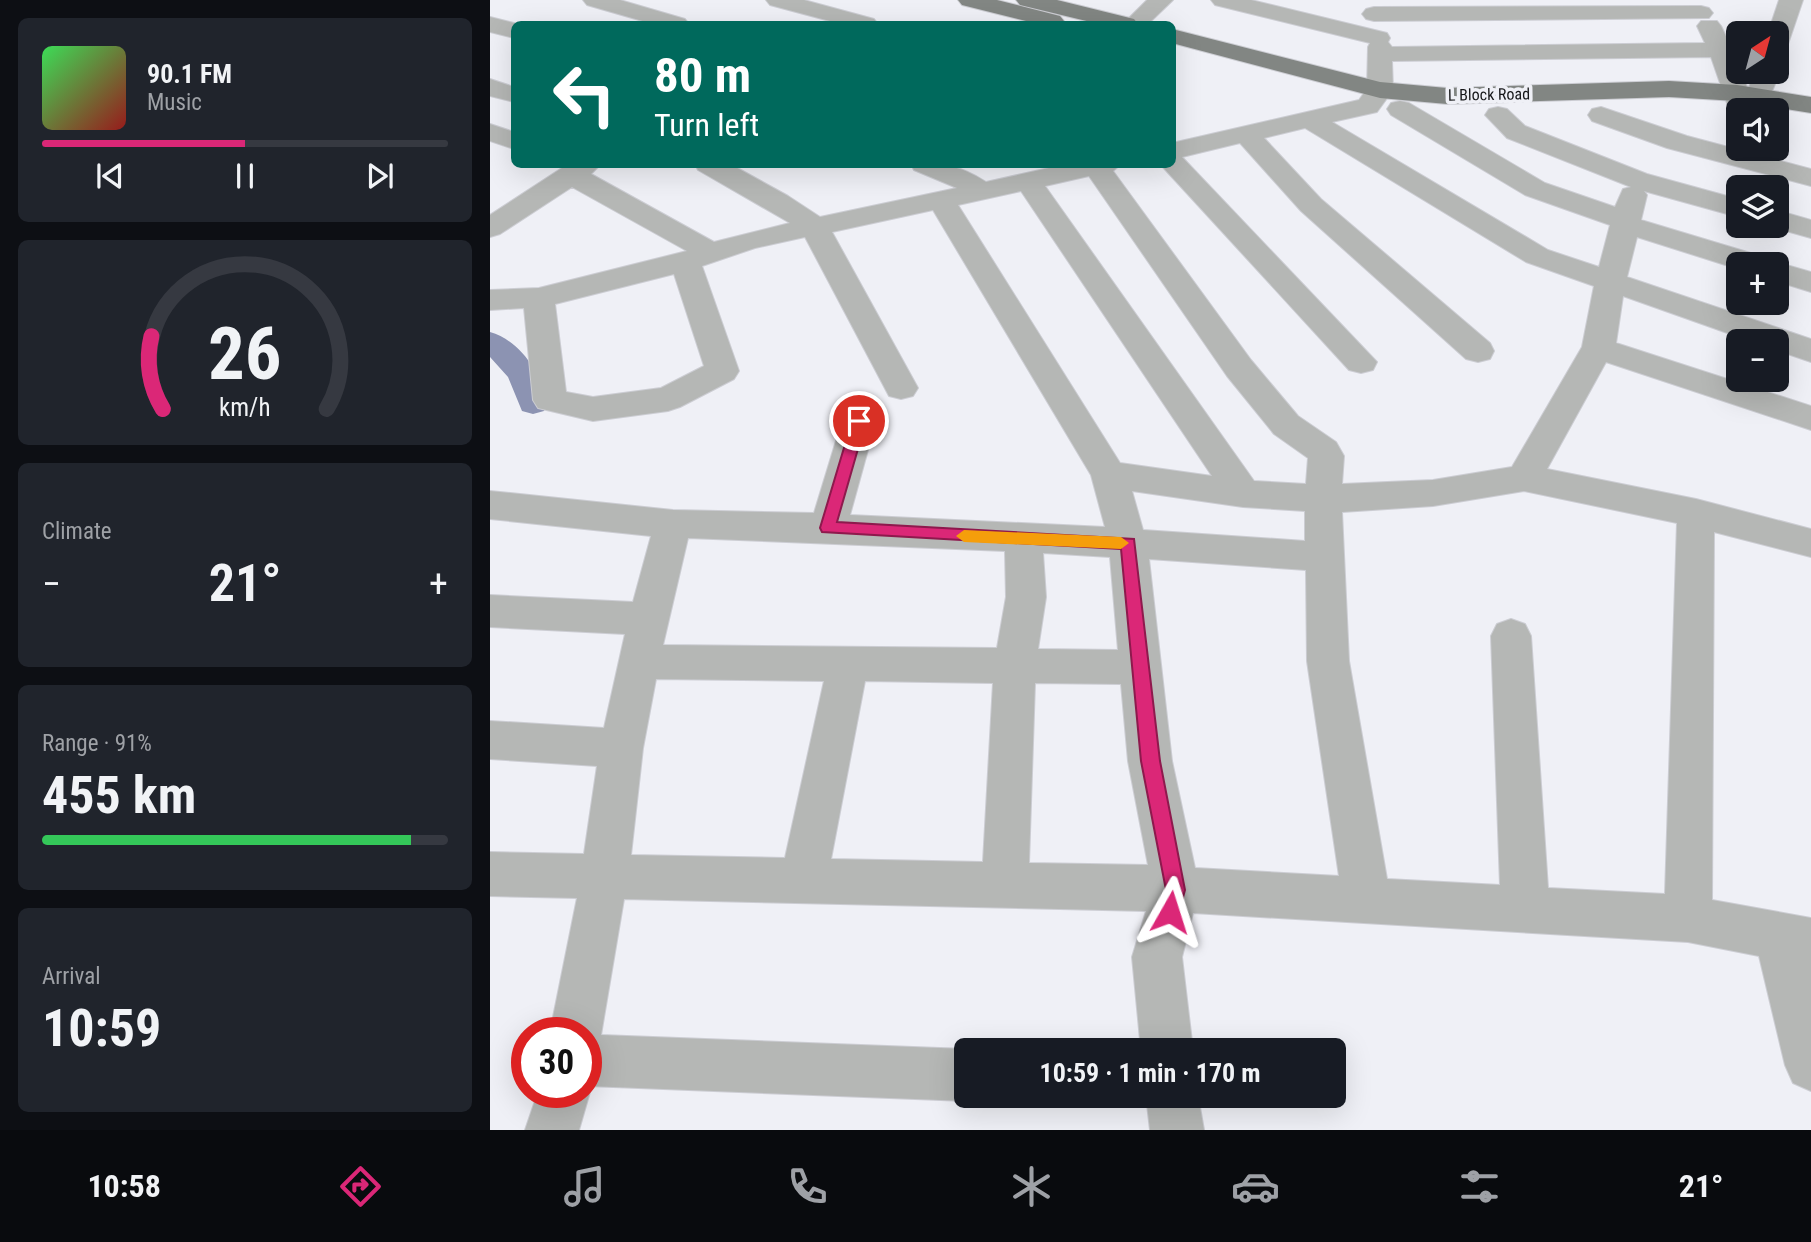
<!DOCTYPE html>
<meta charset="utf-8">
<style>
:root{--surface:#171b24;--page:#20242c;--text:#f1f3f6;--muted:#9ea1a6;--line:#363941;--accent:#db2777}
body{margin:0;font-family:"Roboto Condensed",sans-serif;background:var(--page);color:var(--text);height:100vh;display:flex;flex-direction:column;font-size:26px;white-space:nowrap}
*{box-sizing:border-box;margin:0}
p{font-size:23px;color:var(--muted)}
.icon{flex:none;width:38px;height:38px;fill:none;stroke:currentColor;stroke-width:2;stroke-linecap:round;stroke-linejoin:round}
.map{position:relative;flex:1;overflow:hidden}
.details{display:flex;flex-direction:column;gap:18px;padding:18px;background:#0d0f14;width:490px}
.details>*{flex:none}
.guide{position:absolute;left:21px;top:21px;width:665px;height:147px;border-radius:10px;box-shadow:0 7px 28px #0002;background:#00695c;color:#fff;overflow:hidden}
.needle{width:46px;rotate:36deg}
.fabs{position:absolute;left:1236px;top:21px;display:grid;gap:14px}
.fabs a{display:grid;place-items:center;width:63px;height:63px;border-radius:10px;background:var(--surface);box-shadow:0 7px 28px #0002;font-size:35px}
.speed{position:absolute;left:21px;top:1017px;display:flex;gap:14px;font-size:35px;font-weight:700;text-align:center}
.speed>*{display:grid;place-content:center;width:91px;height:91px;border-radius:50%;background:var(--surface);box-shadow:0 7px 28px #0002;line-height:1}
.speed .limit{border:10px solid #d22;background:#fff;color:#111}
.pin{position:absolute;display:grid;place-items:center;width:60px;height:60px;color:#fff;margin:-30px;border:4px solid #fff;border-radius:50%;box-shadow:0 2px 7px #0007}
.me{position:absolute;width:77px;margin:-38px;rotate:6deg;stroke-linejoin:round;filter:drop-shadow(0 0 5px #0008)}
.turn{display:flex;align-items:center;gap:24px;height:147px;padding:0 28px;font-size:32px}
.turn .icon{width:91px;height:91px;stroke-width:2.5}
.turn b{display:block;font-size:49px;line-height:60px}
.big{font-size:52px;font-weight:700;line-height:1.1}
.details .card{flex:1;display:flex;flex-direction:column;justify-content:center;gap:10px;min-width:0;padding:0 24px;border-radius:10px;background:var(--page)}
.details .dial{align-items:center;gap:0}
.dial svg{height:182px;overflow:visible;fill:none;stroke:var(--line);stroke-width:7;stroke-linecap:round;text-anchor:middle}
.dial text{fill:var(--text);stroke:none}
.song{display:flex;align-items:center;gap:21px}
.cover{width:84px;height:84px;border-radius:10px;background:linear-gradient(135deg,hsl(130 70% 55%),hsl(0 70% 35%))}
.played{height:7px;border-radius:4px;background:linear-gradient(90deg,var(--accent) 50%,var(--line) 50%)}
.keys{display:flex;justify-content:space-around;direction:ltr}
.heat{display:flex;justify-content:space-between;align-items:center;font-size:38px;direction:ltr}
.charge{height:10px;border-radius:5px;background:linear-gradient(90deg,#34c759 91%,var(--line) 0)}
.trip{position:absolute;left:464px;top:1038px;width:392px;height:70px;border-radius:10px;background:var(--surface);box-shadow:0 7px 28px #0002;font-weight:700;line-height:70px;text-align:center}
.tabs{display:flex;height:112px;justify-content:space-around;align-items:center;background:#090b0e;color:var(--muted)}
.tabs .icon{width:49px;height:49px}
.tabs .active{color:var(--accent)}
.tabs b{font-size:32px;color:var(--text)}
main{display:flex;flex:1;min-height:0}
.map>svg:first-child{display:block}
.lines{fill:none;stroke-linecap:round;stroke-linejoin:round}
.canal{fill:#8c93b2;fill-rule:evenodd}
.minor-casing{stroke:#cccdd3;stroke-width:2}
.major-casing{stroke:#cccdd3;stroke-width:2}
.minor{fill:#b5b7b5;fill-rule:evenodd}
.major{fill:#828683;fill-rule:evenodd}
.route{fill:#db2777;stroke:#8e194d;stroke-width:2}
.slow{fill:#f59e0b}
.labels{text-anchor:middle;stroke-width:7;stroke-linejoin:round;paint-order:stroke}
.far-street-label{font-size:16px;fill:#161719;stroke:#eff0f6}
</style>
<main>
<section class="details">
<div class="card">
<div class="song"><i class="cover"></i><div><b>90.1 FM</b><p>Music</p></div></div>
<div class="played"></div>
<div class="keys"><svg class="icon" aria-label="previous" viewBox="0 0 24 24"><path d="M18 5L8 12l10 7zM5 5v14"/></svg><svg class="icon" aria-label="pause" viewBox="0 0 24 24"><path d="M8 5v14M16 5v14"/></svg><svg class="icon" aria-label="next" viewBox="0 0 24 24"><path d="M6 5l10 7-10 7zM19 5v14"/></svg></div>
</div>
<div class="card dial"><svg viewBox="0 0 100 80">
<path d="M14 69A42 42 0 1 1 86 69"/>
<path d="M14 69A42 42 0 0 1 9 37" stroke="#db2777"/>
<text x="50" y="56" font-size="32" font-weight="700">26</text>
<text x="50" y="72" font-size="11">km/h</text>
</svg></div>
<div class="card"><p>Climate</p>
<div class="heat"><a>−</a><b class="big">21°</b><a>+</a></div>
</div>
<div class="card"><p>Range · 91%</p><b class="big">455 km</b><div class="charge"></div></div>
<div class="card"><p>Arrival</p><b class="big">10:59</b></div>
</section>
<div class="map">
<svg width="1321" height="1130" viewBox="0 0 1321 1130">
<rect width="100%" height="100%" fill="#eff0f6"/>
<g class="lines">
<path class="canal" d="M0 332C31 341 51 374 58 403L54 411 43 414 32 411 18 377 0 357Z"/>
<g class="minor-casing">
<g id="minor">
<polygon points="93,0 130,0 195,19 199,24 163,24 97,5"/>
<polygon points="276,0 314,0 384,19 388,24 351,24 280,5"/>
<polygon points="657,0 683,0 658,24 633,24"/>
<path d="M721 0H761L897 33 900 38 898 42 902 47 1215 43 1207 26 1211 21H1227L1231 26 1248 62V72H1251L1258 90 1265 72H1286V67L1290 72 1278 101 1262 102 1264 110H1248V116L1239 109 1221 57 902 61 903 90 887 112 842 122 1058 250 1109 267 1120 225 1035 195 901 115 897 109 901 103 910 101 919 103 1055 183 1125 207 1133 189 1141 187 1017 138 995 115 999 109 1008 107 1017 109 1035 126 1157 174 1248 199V217L1154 191 1157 195 1151 220 1274 257 1278 264 1286 262 1321 272V292L1286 281V264H1248V269L1147 237 1137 277 1321 339V362L1286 350V341H1260L1133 296 1126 343 1321 406V430L1116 362 1057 469 1206 499 1321 529V557L1224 532 1222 900 1321 918V1091L1303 1083 1295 1065 1269 956 1198 942 703 913 692 957 703 1050H651L642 957 656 911 134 899 111 1035 476 1049 479 1050H476V1096H490L476 1101 98 1086 100 1092 89 1130H35L48 1092H96V1032H60L87 898 0 896V852L94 854 107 766 0 759V721L114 728 135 634 0 627V595L143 602 161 536 0 519V491L183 510 324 513 352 421 357 412 369 409 381 412 386 421 360 515 615 527 601 475 443 210 342 232 428 388 423 396 411 399 399 396 315 237 265 248 212 266 249 371 244 379 190 407 178 411 103 421 48 408 43 400 34 308 0 310V290L49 288 197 251 82 187 10 234 0 237V215L78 164H111L101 174 224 242 300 223 208 170 205 164H240L298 196 330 217 467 188 424 170 421 164C453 164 468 164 496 182L577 164H631L623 171 761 360 808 416 846 442 854 456 852 484 943 480 1022 467 1092 347 1104 286 1036 262 815 128 774 138 831 199 1000 343 1004 351 1000 359 988 362 976 359 811 211 750 143 692 157 887 362 883 370 871 373 859 370 670 164H682V143L869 100 877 89 878 47 880 43 725 5ZM599 176 737 376 784 434 818 458 816 484 764 481 555 186ZM531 191 722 476 630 463 468 205ZM184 274 214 366 171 388 103 397 76 392 65 304ZM642 491 753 507 815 511V541L653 530ZM1034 491 1187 523 1175 894 1058 888 1041 636 1035 624 1021 619 1007 624 1001 636 1010 885 897 879 859 661 852 512 943 506ZM198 538 515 551 516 597 507 648 173 645ZM553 553 620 557 628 650 548 649 556 597ZM659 559 816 570 817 661 849 876 705 868 682 761ZM166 679 334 681 295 858 141 855 153 748ZM375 681 503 683 493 862 341 859ZM545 683 631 684 638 761 658 865 539 863Z"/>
<polygon points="1289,0 1313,0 1298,44 1295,49 1286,51 1286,33 1278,33"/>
<polygon points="1211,6 1219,8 1223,13 1219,18 884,21 876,19 872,14 876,9 884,7"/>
<polygon points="0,17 28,24 24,24 24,38 0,32"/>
<polygon points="0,79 24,87 24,102 0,96"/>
<polygon points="1111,107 1197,136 1321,169 1321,186 1177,148 1102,121 1098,115 1102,109"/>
<polygon points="0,124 24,132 24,149 0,141"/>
<polygon points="1286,210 1321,220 1321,238 1278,226 1286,226"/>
<polygon points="656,1096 708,1096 714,1130 660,1130"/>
</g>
</g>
<g class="major-casing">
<g id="major">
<polygon points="468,0 507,0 570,16 574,21 571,24 548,24 472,5"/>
<polygon points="526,0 567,0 644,19 648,24 609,24 530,5"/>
<polygon points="682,29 890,82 957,88 1179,81 1247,85 1321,97 1321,113 1247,101 1179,97 957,104 890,98 682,43"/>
</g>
</g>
<use href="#minor" class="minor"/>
<use href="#major" class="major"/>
</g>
<polygon class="route" points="369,416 376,421 347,522 644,539 670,761 695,890 687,919 680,922 673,919 670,912 676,890 651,761 631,549 332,532 330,528 362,421"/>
<polygon class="slow" points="474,530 631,537 639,543 631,549 474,542 466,536"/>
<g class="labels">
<g class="far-street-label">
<text transform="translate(999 94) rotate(-1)" y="6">L Block Road</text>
</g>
</g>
</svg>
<div class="fabs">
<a><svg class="needle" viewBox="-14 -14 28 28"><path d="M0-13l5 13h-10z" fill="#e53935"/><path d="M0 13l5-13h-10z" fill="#9ea1a6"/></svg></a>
<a><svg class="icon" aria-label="sound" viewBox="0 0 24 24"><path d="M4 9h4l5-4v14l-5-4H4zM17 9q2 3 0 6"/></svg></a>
<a><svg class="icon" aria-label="layers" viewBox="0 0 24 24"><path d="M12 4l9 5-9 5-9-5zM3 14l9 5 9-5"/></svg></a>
<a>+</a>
<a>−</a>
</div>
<div class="speed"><div class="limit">30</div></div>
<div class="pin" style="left:369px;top:421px;background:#d93025"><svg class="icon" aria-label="arrive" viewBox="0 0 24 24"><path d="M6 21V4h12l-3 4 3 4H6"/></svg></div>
<svg class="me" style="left:680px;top:912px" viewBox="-20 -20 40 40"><path d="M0-17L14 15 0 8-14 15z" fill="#db2777" stroke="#fff" stroke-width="4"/></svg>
<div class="trip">10:59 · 1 min · 170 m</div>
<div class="guide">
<div class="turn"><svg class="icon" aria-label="left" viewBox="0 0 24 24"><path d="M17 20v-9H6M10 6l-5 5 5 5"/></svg><div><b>80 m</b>Turn left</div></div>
</div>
</div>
</main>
<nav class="tabs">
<b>10:58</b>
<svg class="icon active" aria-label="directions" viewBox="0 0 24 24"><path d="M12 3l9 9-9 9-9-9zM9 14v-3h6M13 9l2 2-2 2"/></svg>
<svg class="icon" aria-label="music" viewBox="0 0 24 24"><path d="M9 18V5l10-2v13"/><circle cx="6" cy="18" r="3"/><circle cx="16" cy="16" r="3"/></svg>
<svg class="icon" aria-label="phone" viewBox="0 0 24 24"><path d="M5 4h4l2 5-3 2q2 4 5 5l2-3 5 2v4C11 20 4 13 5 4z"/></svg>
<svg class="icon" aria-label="climate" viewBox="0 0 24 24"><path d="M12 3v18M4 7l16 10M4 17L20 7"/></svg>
<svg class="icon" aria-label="car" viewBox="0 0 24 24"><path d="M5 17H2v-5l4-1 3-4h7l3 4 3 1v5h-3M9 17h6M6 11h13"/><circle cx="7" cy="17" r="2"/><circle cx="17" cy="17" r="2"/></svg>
<svg class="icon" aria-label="filters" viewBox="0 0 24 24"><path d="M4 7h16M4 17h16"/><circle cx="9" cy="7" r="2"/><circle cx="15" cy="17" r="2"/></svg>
<b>21°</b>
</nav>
